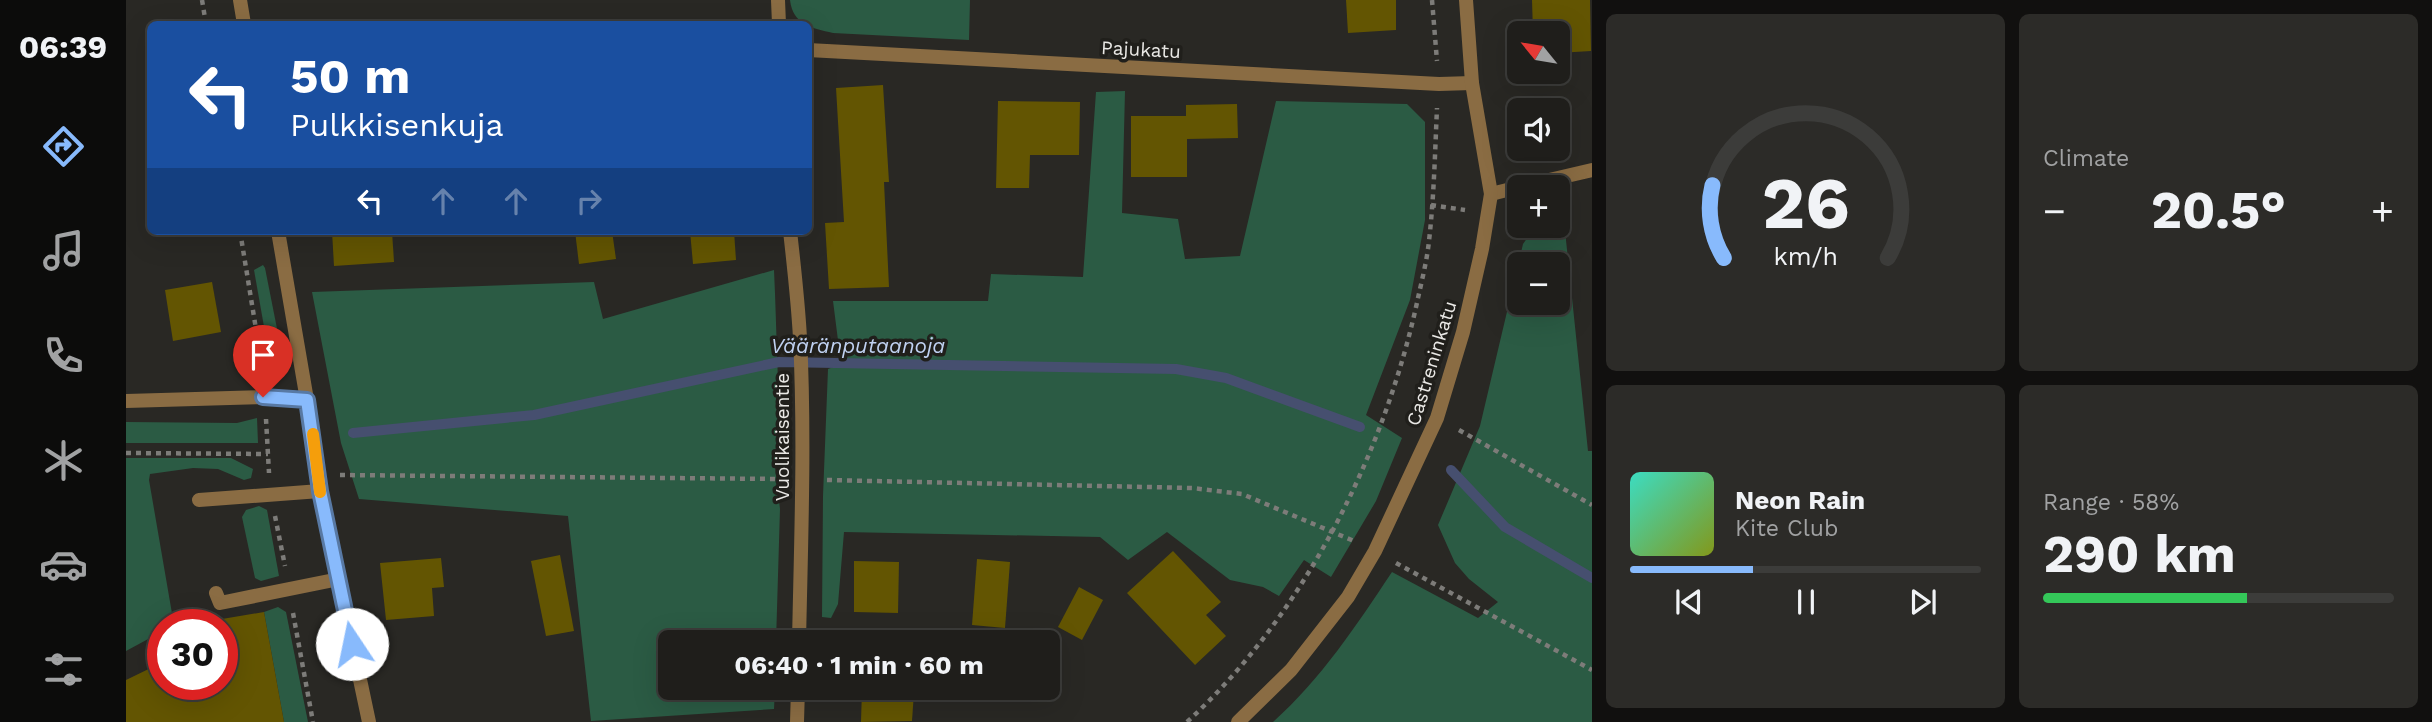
<!DOCTYPE html>
<meta charset="utf-8">
<style>
:root{--surface:#1f1e1b;--page:#2c2b28;--text:#f1f3f6;--muted:#a1a2a3;--line:#3c3c3a;--accent:#88bafc}
body{margin:0;font-family:"Work Sans",sans-serif;background:var(--page);color:var(--text);height:100vh;display:flex;flex-direction:column;font-size:26px;white-space:nowrap}
*{box-sizing:border-box;margin:0}
p{font-size:23px;color:var(--muted)}
.icon{flex:none;width:38px;height:38px;fill:none;stroke:currentColor;stroke-width:2;stroke-linecap:round;stroke-linejoin:round}
.map{position:relative;flex:1;overflow:hidden}
.panel{display:flex;flex-direction:column;gap:14px;padding:14px;background:#11100f;width:840px}
.panel>*{flex:none}
.guide{position:absolute;left:21px;top:21px;width:665px;height:214px;border-radius:10px;box-shadow:0 7px 28px #0002,0 0 0 2px var(--line);background:#1a4fa0;color:#fff;overflow:hidden}
.needle{width:46px;rotate:300deg}
.fabs{position:absolute;left:1381px;top:21px;display:grid;gap:14px}
.fabs a{display:grid;place-items:center;width:63px;height:63px;border-radius:10px;background:var(--surface);box-shadow:0 7px 28px #0002,0 0 0 2px var(--line);font-size:35px}
.speed{position:absolute;left:21px;top:609px;display:flex;gap:14px;font-size:35px;font-weight:700;text-align:center}
.speed>*{display:grid;place-content:center;width:91px;height:91px;border-radius:50%;background:var(--surface);box-shadow:0 7px 28px #0002,0 0 0 2px var(--line);line-height:1}
.speed .limit{border:10px solid #d22;background:#fff;color:#111}
.pin{position:absolute;display:grid;place-items:center;width:60px;height:60px;color:#fff;margin:-72px -30px;border-radius:50% 50% 50% 0;rotate:-45deg;box-shadow:0 0 7px #0007}
.pin .icon{rotate:45deg}
.me{position:absolute;width:77px;margin:-38px;rotate:349deg;stroke-linejoin:round;filter:drop-shadow(0 0 5px #0008)}
.turn{display:flex;align-items:center;gap:24px;height:147px;padding:0 28px;font-size:32px}
.turn .icon{width:91px;height:91px;stroke-width:2.5}
.turn b{display:block;font-size:49px;line-height:60px}
.lanes{display:flex;align-items:center;height:66px;padding:0 28px;background:#0003;justify-content:center;gap:35px;direction:ltr}
.lanes .off{opacity:.35}
.big{font-size:52px;font-weight:700;line-height:1.1}
.panel .card{flex:1;display:flex;flex-direction:column;justify-content:center;gap:10px;min-width:0;padding:0 24px;border-radius:10px;background:var(--page)}
.panel .dial{align-items:center;gap:0}
.dial svg{height:182px;overflow:visible;fill:none;stroke:var(--line);stroke-width:7;stroke-linecap:round;text-anchor:middle}
.dial text{fill:var(--text);stroke:none}
.song{display:flex;align-items:center;gap:21px}
.cover{width:84px;height:84px;border-radius:10px;background:linear-gradient(135deg,hsl(170 70% 55%),hsl(70 70% 35%))}
.played{height:7px;border-radius:4px;background:linear-gradient(90deg,var(--accent) 35%,var(--line) 35%)}
.keys{display:flex;justify-content:space-around;direction:ltr}
.heat{display:flex;justify-content:space-between;align-items:center;font-size:38px;direction:ltr}
.charge{height:10px;border-radius:5px;background:linear-gradient(90deg,#34c759 58%,var(--line) 0)}
.panel .tiles{flex:1;display:grid;gap:14px;grid-template-columns:repeat(2,1fr)}
.trip{position:absolute;left:532px;top:630px;width:402px;height:70px;border-radius:10px;background:var(--surface);box-shadow:0 7px 28px #0002,0 0 0 2px var(--line);font-weight:700;line-height:70px;text-align:center}
main{display:flex;flex:1;min-height:0}
.tab-bar{display:flex;flex-direction:column;width:126px;justify-content:space-around;align-items:center;background:#0c0c0b;color:var(--muted)}
.tab-bar .icon{width:49px;height:49px}
.tab-bar .on{color:var(--accent)}
.tab-bar b{font-size:32px;color:var(--text)}
.map>svg:first-child{display:block}
.green{fill:#2b5b44;fill-rule:evenodd}
.lines{fill:none;stroke-linecap:round;stroke-linejoin:round}
.stream{stroke:#464f6f;stroke-width:10}
.building{fill:#635502}
.path{stroke:#7d7c79;stroke-width:4.5;stroke-dasharray:5 5;stroke-linecap:butt}
.service{stroke:#8a6c43;stroke-width:14}
.minor{stroke:#8a6c43;stroke-width:14}
.route-casing{stroke:#5879a4;stroke-width:18}
.route{stroke:#88bafc;stroke-width:12}
.slow{stroke:#f59e0b;stroke-width:12}
.labels{text-anchor:middle;stroke-width:7;stroke-linejoin:round;paint-order:stroke}
.street-label{font-size:19px;fill:#e9e8e5;stroke:#201f1b}
.water-label{font-size:21px;font-style:italic;fill:#c0d2f2;stroke:#201f1b}
</style>
<main>
<nav class="tab-bar">
<b>06:39</b>
<svg class="icon on" aria-label="directions" viewBox="0 0 24 24"><path d="M12 3l9 9-9 9-9-9zM9 14v-3h6M13 9l2 2-2 2"/></svg>
<svg class="icon" aria-label="music" viewBox="0 0 24 24"><path d="M9 18V5l10-2v13"/><circle cx="6" cy="18" r="3"/><circle cx="16" cy="16" r="3"/></svg>
<svg class="icon" aria-label="phone" viewBox="0 0 24 24"><path d="M5 4h4l2 5-3 2q2 4 5 5l2-3 5 2v4C11 20 4 13 5 4z"/></svg>
<svg class="icon" aria-label="climate" viewBox="0 0 24 24"><path d="M12 3v18M4 7l16 10M4 17L20 7"/></svg>
<svg class="icon" aria-label="car" viewBox="0 0 24 24"><path d="M5 17H2v-5l4-1 3-4h7l3 4 3 1v5h-3M9 17h6M6 11h13"/><circle cx="7" cy="17" r="2"/><circle cx="17" cy="17" r="2"/></svg>
<svg class="icon" aria-label="filters" viewBox="0 0 24 24"><path d="M4 7h16M4 17h16"/><circle cx="9" cy="7" r="2"/><circle cx="15" cy="17" r="2"/></svg>
</nav>
<div class="map">
<svg width="1466" height="722" viewBox="0 0 1466 722">
<rect width="100%" height="100%" fill="#292824"/>
<g class="green">
<path d="M664 0H844L843 40 707 33C686 28 667 25 664 0Z"/>
<polygon points="999,91 996,213 1052,219 1059,259 1114,256 1150,101 1281,104 1299,122 1299,220 1284,300 1240,415 1276,438 1250,501 1205,577 1178,560 1153,596 1137,587 1104,580 1041,532 1002,560 974,537 718,532 712,604 705,618 696,617 697,496 702,369 715,364 707,301 862,301 865,274 957,277 970,92"/>
<path d="M1432 221H1438L1462 451H1466V722H1147C1195 679 1230 626 1266 572L1352 618 1372 602 1343 579 1329 563 1312 525 1354 426 1397 244 1410 226H1432ZM1393 264H1432V303H1393Z"/>
<polygon points="137,265 139,268 159,369 146,372 128,270"/>
<path d="M648 270C651 333 651 395 657 458L648 459 654 509 650 642H544V688H649L648 709 465 721 442 516 233 499 215 443 186 292 468 282 477 319Z"/>
<polygon points="131,418 132,443 0,443 0,422 111,423"/>
<polygon points="0,458 105,458 127,469 125,478 118,480 92,469 67,468 24,474 23,480 48,625 37,625 37,631 0,651"/>
<polygon points="133,506 141,510 153,576 135,581 129,578 116,517 120,510"/>
<polygon points="152,607 160,612 182,722 158,722 138,612"/>
</g>
<g class="lines">
<g class="stream">
<polyline points="227,433 408,415 653,362 1050,369 1100,378 1234,427"/>
<polyline points="1325,470 1379,527 1466,578"/>
</g>
</g>
<g class="building">
<polygon points="1220,0 1270,0 1270,30 1222,33"/>
<polygon points="1406,0 1464,0 1465,51 1432,53 1432,33 1407,33"/>
<polygon points="757,85 763,182 758,182 763,287 703,289 699,223 718,222 710,88"/>
<polygon points="872,101 954,102 953,155 904,155 903,188 870,188"/>
<polygon points="1111,104 1112,138 1061,139 1061,122 1061,177 1005,177 1005,116 1060,116 1060,105"/>
<polygon points="206,231 266,231 268,262 208,266"/>
<polygon points="449,231 486,231 490,259 453,264"/>
<polygon points="564,231 608,231 610,260 567,264"/>
<polygon points="86,282 95,332 47,341 39,290"/>
<polygon points="1047,551 1095,602 1080,615 1100,636 1069,665 1001,593"/>
<polygon points="434,555 448,631 420,636 405,561"/>
<polygon points="315,558 318,587 306,588 308,616 260,620 254,563"/>
<polygon points="851,559 884,562 879,628 846,625"/>
<polygon points="728,561 773,562 772,613 728,612"/>
<polygon points="953,587 977,600 956,640 932,627"/>
<polygon points="138,612 158,722 0,722 0,680 37,662 37,684 96,684 96,619"/>
<polygon points="736,689 788,692 786,721 735,722"/>
</g>
<g class="lines">
<g class="path">
<polyline points="76,0 80,24"/>
<polyline points="1306,0 1311,61"/>
<polyline points="1305,205 1339,210"/>
<polyline points="114,231 137,372"/>
<polyline points="140,419 143,473"/>
<polyline points="1333,430 1466,505"/>
<polyline points="0,453 142,454"/>
<polyline points="214,475 654,479"/>
<polyline points="701,480 1066,488 1116,494 1228,541"/>
<polyline points="149,516 159,566"/>
<polyline points="1270,563 1466,670"/>
<polyline points="167,613 187,722"/>
<path d="M1061 722C1178 615 1259 453 1292 298 1296 280 1301 260 1303 241 1308 197 1309 152 1311 108"/>
</g>
<g class="service">
<polyline points="73,500 194,491"/>
<polyline points="90,593 94,603 213,579"/>
</g>
<g class="minor">
<polyline points="114,0 118,24"/>
<polyline points="652,0 653,24"/>
<polyline points="682,50 1313,84 1346,83"/>
<polyline points="1393,187 1466,170"/>
<polyline points="1365,194 1393,187"/>
<polyline points="152,231 181,400 194,491 243,722"/>
<path d="M664 231C668 266 672 302 674 338 679 439 675 541 673 642"/>
<polyline points="0,401 137,397 181,400"/>
<polyline points="671,722 672,688"/>
<polyline points="1112,722 1165,670 1222,597 1249,551 1311,418 1337,332 1356,249 1365,194 1346,83 1340,0"/>
</g>
</g>
<g class="lines">
<g class="route-casing">
<polyline id="route" points="137,397 181,400 194,491 226,644"/>
</g>
<use href="#route" class="route"/>
<polyline class="slow" points="187,434 194,492"/>
</g>
<g class="labels">
<g class="street-label">
<text transform="translate(1015 49) rotate(3)" y="7">Pajukatu</text>
<text transform="translate(1305 363) rotate(-73)" y="7">Castreninkatu</text>
<text transform="translate(656 437) rotate(-90)" y="7">Vuolikaisentie</text>
</g>
<g class="water-label">
<text x="732" y="353">Vääränputaanoja</text>
</g>
</g>
</svg>
<div class="fabs">
<a><svg class="needle" viewBox="-14 -14 28 28"><path d="M0-13l5 13h-10z" fill="#e53935"/><path d="M0 13l5-13h-10z" fill="#a1a2a3"/></svg></a>
<a><svg class="icon" aria-label="sound" viewBox="0 0 24 24"><path d="M4 9h4l5-4v14l-5-4H4zM17 9q2 3 0 6"/></svg></a>
<a>+</a>
<a>−</a>
</div>
<div class="speed"><div class="limit">30</div></div>
<div class="pin" style="left:137px;top:397px;background:#d93025"><svg class="icon" aria-label="arrive" viewBox="0 0 24 24"><path d="M6 21V4h12l-3 4 3 4H6"/></svg></div>
<svg class="me" style="left:226px;top:644px" viewBox="-20 -20 40 40"><circle r="19" fill="#fff"/><path d="M0-13L10 11 0 6-10 11z" fill="#88bafc"/></svg>
<div class="trip">06:40 · 1 min · 60 m</div>
<div class="guide">
<div class="turn"><svg class="icon" aria-label="left" viewBox="0 0 24 24"><path d="M17 20v-9H6M10 6l-5 5 5 5"/></svg><div><b>50 m</b>Pulkkisenkuja</div></div>
<div class="lanes"><svg class="icon" aria-label="left" viewBox="0 0 24 24"><path d="M17 20v-9H6M10 6l-5 5 5 5"/></svg><svg class="icon off" aria-label="ahead" viewBox="0 0 24 24"><path d="M12 20V5M6 11l6-6 6 6"/></svg><svg class="icon off" aria-label="ahead" viewBox="0 0 24 24"><path d="M12 20V5M6 11l6-6 6 6"/></svg><svg class="icon off" aria-label="right" viewBox="0 0 24 24"><path d="M7 20v-9h11M14 6l5 5-5 5"/></svg></div>
</div>
</div>
<section class="panel">
<div class="tiles">
<div class="card dial"><svg viewBox="0 0 100 80">
<path d="M14 69A42 42 0 1 1 86 69"/>
<path d="M14 69A42 42 0 0 1 9 37" stroke="#88bafc"/>
<text x="50" y="56" font-size="32" font-weight="700">26</text>
<text x="50" y="72" font-size="11">km/h</text>
</svg></div>
<div class="card"><p>Climate</p>
<div class="heat"><a>−</a><b class="big">20.5°</b><a>+</a></div>
</div>
<div class="card">
<div class="song"><i class="cover"></i><div><b>Neon Rain</b><p>Kite Club</p></div></div>
<div class="played"></div>
<div class="keys"><svg class="icon" aria-label="previous" viewBox="0 0 24 24"><path d="M18 5L8 12l10 7zM5 5v14"/></svg><svg class="icon" aria-label="pause" viewBox="0 0 24 24"><path d="M8 5v14M16 5v14"/></svg><svg class="icon" aria-label="next" viewBox="0 0 24 24"><path d="M6 5l10 7-10 7zM19 5v14"/></svg></div>
</div>
<div class="card"><p>Range · 58%</p><b class="big">290 km</b><div class="charge"></div></div>
</div>
</section>
</main>
